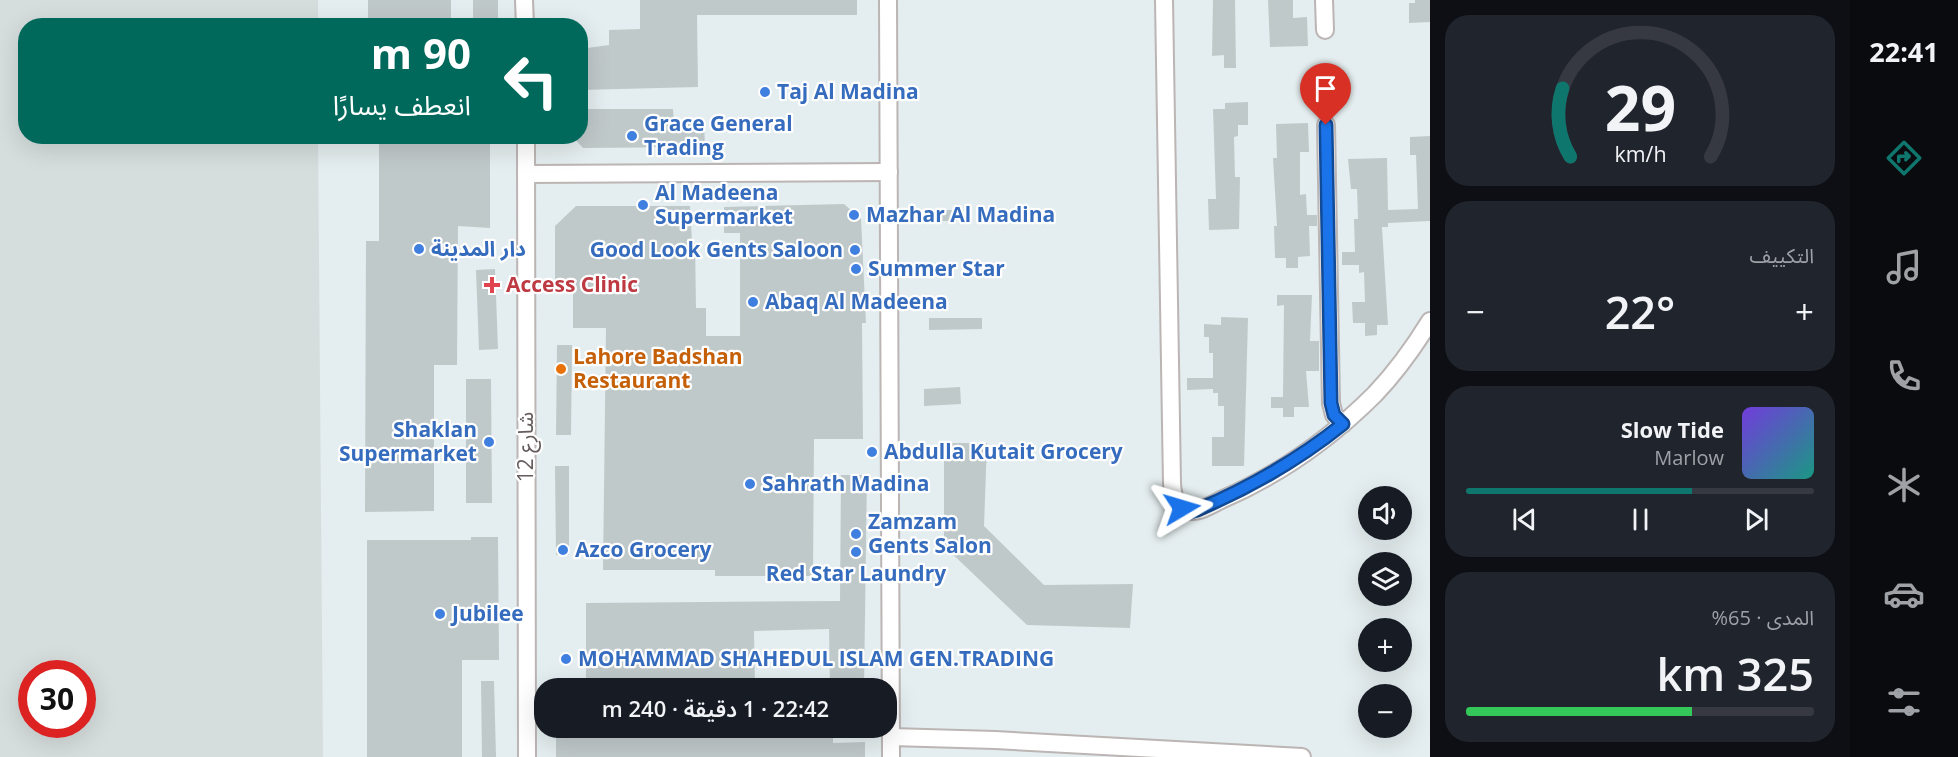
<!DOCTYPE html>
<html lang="ar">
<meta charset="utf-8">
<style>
:root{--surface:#171b24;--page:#20242c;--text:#f1f3f6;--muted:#9ea1a6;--line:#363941;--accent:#0f766e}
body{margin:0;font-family:"Open Sans","Noto Sans Arabic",sans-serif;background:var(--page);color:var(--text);direction:rtl;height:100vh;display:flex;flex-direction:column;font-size:22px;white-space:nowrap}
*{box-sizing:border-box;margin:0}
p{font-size:20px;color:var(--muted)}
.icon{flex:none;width:33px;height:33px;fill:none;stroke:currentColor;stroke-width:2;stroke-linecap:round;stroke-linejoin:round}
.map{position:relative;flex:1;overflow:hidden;direction:ltr}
.drawer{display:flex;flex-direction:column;gap:15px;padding:15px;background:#0d0f14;width:420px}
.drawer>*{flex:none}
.hud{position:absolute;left:18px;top:18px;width:570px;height:126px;border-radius:24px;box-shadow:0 6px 24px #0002;direction:rtl;background:#00695c;color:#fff;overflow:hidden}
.tools{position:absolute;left:1358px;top:486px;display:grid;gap:12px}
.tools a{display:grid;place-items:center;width:54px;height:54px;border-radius:50%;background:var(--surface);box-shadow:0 6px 24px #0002;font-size:30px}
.speed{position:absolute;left:18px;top:660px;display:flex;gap:12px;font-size:30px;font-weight:700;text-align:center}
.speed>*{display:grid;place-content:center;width:78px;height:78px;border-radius:50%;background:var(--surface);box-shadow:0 6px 24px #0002;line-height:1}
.speed .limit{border:9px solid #d22;background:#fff;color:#111}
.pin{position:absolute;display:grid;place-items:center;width:51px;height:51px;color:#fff;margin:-62px -26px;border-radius:50% 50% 50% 0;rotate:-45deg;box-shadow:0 0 6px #0007}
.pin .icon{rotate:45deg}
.me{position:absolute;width:66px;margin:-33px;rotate:83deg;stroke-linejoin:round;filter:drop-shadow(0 0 4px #0008)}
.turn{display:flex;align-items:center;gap:21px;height:126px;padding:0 18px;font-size:27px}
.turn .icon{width:78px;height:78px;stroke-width:2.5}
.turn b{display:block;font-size:42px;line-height:51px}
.big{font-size:45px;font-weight:600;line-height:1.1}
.drawer .widget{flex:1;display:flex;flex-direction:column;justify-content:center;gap:9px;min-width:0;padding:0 21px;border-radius:24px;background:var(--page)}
.drawer .dial{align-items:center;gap:0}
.dial svg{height:156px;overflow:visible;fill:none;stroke:var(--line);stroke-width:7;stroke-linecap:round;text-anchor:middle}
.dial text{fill:var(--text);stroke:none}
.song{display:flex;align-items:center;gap:18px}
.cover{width:72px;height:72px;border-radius:9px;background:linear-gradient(135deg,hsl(260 70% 55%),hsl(170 70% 35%))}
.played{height:6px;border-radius:3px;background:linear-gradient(90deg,var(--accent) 65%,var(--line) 65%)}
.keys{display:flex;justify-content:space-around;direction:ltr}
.heat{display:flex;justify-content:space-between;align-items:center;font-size:33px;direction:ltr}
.charge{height:9px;border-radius:4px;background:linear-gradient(90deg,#34c759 65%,var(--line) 0)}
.trip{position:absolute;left:534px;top:678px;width:363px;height:60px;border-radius:24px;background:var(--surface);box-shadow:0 6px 24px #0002;font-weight:600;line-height:60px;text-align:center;direction:rtl}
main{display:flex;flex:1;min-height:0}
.tabs{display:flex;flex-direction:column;width:108px;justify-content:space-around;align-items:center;background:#090b0e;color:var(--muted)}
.tabs .icon{width:42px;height:42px}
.tabs .on{color:var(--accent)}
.tabs b{font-size:27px;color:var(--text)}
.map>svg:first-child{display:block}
.industrial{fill:#d6dddd;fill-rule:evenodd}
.building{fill:#c0c9ca}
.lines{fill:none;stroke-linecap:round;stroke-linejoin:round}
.street-casing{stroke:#bbb5b4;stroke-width:20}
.street{stroke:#fff;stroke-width:16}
.route-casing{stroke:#114b97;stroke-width:15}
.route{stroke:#1a73e8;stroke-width:10}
.shop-dot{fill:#3f7fe0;stroke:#fff;stroke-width:2}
.health-dot{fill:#e0444e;stroke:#fff;stroke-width:2}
.food-dot{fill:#e8710a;stroke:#fff;stroke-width:2}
.labels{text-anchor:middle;stroke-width:4.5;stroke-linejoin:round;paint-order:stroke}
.shop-label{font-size:21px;font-weight:bold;fill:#366cbe;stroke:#fff;text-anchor:start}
.health-label{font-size:21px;font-weight:bold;fill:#be3a42;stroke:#fff;text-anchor:start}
.food-label{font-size:21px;font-weight:bold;fill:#c56008;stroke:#fff;text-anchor:start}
.street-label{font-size:21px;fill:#655c5d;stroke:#fff}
</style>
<main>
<nav class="tabs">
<b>22:41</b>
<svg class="icon on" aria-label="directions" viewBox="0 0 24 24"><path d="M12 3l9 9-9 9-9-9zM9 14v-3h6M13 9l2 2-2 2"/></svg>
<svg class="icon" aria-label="music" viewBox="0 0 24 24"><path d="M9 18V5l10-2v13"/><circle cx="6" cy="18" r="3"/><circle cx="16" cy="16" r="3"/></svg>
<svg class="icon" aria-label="phone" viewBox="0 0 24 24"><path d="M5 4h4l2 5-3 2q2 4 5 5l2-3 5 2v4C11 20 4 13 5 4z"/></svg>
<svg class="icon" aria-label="climate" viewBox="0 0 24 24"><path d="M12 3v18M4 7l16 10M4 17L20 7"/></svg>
<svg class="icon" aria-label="car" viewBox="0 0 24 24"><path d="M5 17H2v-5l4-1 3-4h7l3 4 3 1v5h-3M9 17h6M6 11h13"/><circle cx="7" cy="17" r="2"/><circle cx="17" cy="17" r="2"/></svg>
<svg class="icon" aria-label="filters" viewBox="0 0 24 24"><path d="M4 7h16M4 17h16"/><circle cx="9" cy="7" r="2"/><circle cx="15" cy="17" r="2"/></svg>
</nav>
<section class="drawer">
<div class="widget dial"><svg viewBox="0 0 100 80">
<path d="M14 69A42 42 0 1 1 86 69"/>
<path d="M14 69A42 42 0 0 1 10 34" stroke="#0f766e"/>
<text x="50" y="56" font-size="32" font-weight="700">29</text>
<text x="50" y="72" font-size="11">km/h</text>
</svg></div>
<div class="widget"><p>التكييف</p>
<div class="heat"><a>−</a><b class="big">22°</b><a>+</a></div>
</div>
<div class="widget">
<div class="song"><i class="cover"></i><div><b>Slow Tide</b><p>Marlow</p></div></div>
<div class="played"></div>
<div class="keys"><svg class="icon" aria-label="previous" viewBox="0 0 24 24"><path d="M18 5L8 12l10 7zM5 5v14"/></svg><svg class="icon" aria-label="pause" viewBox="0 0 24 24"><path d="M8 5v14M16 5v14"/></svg><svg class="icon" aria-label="next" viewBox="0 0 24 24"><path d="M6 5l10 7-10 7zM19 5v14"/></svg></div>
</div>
<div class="widget"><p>المدى · 65%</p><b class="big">325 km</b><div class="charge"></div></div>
</section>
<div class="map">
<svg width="1430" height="757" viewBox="0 0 1430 757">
<rect width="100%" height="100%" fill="#e4edef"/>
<path class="industrial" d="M0 0H318V25L26 26V136L318 137 323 757H0ZM32 674H82V724H32Z"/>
<g class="building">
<polygon points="368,0 451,0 451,21 389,21 389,26 368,26"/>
<rect x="473" y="0" width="25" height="26"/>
<polygon points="640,0 857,0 857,15 697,15 698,87 580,90 580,49 609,45 609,30 640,29"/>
<polygon points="1213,0 1235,0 1236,68 1224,68 1224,55 1212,56"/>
<polygon points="1268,0 1293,0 1293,18 1307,17 1308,46 1270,47"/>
<polygon points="1415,0 1430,0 1430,22 1409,23 1409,3 1415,3"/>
<polygon points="1248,102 1248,125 1238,125 1238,136 1234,137 1235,177 1240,177 1239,229 1209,230 1208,199 1216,199 1213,109 1225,109 1225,103"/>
<polygon points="580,109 673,109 674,123 704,121 705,147 583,148 572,136 580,136"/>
<polygon points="1308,123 1309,152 1300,152 1300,195 1306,194 1307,215 1317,215 1317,226 1309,226 1310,256 1298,257 1298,268 1286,268 1286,258 1275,258 1274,226 1277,226 1273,158 1277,158 1276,124"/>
<polygon points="379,136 490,136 490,228 458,226 457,365 434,365 434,511 365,512 366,241 379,241"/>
<polygon points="1430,136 1430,221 1388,223 1388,227 1382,227 1388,325 1377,325 1377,335 1365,336 1365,323 1353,323 1352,302 1365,302 1364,272 1359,273 1359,265 1342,265 1342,252 1355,252 1354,219 1358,219 1357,189 1351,189 1348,159 1387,158 1388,210 1418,209 1416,155 1410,155 1410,137"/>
<polygon points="844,204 861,219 866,323 862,323 863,439 814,439 813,576 715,576 715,570 603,570 606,328 573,328 573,289 555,290 555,226 576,206 690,206 692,242 695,242 696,308 706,308 706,336 740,336 740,233 724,233 724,207"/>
<rect x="929" y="210" width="28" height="11"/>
<polygon points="495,269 498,349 479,350 476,270"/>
<polygon points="1277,295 1312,295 1310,341 1319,341 1319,371 1306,371 1309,407 1294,407 1294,417 1283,417 1283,408 1271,408 1271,397 1283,397 1284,305 1277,306"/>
<polygon points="1221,317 1248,318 1244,466 1212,466 1212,437 1224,437 1224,406 1218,406 1218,393 1213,393 1213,389 1187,390 1187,378 1213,378 1213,353 1209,353 1209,337 1204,337 1204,324 1221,325"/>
<polygon points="929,318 982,318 982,329 929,330"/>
<polygon points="557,345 572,345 571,435 556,435"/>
<polygon points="466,379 491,379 492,503 466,503"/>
<polygon points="960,387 961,404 924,406 924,389"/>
<polygon points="944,443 987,443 984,526 1044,585 1133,584 1130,628 1027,625 944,546"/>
<polygon points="555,466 569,466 569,555 556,555"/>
<polygon points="841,475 867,475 864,688 830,688 829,629 754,631 755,688 690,688 690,685 614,683 613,688 586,688 586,603 840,601"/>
<polygon points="471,537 498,537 499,660 462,660 462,757 367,757 367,540 471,540"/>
<polygon points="481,681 494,681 496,757 482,757"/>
<polygon points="833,732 833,743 865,742 865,757 556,757 556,736 718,736"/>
</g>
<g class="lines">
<g class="street-casing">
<g id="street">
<polyline points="524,0 525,26"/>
<polyline points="888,0 891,757"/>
<path d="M1164 0 1172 484C1173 496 1176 510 1191 511 1200 512 1213 504 1221 500 1279 475 1330 439 1375 394 1396 372 1414 347 1430 321"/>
<polyline points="1324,0 1325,30"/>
<polyline points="1326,125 1331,403 1334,415 1343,424"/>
<polyline points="526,136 527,757"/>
<polyline points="526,174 889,172"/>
<polyline points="891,737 995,740 1302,757"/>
</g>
</g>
<use href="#street" class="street"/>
</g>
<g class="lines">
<g class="route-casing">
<path id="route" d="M1182 508 1190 512 1197 510C1251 487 1297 461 1343 424L1334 415 1331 403 1326 125"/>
</g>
<use href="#route" class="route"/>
</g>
<g class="shop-dot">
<circle cx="765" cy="92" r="6"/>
<circle cx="632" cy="136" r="6"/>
<circle cx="643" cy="205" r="6"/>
<circle cx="854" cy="215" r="6"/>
<circle cx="419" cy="249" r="6"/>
<circle cx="855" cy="250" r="6"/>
<circle cx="856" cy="269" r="6"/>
<circle cx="753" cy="302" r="6"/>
<circle cx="489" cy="442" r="6"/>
<circle cx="872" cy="452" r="6"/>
<circle cx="750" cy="484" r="6"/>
<circle cx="856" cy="534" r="6"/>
<circle cx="563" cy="550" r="6"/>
<circle cx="856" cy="552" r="6"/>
<circle cx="440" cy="614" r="6"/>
<circle cx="566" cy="659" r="6"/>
</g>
<path class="health-dot" d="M489 276h6v6h6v6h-6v6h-6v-6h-6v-6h6z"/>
<circle class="food-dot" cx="561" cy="369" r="6"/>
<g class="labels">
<g class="shop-label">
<text x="777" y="99">Taj Al Madina</text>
<text x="644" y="131">Grace General<tspan x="644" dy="24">Trading</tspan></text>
<text x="655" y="200">Al Madeena<tspan x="655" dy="24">Supermarket</tspan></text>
<text x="866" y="222">Mazhar Al Madina</text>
<text x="431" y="256">دار المدينة</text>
<text x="843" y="257" text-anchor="end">Good Look Gents Saloon</text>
<text x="868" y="276">Summer Star</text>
<text x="765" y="309">Abaq Al Madeena</text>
<text x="477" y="437" text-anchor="end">Shaklan<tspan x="477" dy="24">Supermarket</tspan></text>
<text x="884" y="459">Abdulla Kutait Grocery</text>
<text x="762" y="491">Sahrath Madina</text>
<text x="868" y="529">Zamzam<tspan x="868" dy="24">Gents Salon</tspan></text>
<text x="575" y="557">Azco Grocery</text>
<text x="856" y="581" text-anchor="middle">Red Star Laundry</text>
<text x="452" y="621">Jubilee</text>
<text x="578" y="666">MOHAMMAD SHAHEDUL ISLAM GEN.TRADING</text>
</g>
<g class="health-label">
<text x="506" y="292">Access Clinic</text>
</g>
<g class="food-label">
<text x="573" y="364">Lahore Badshan<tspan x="573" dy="24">Restaurant</tspan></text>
</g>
<g class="street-label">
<text transform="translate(526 447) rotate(-90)" y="7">شارع 12</text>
</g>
</g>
</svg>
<div class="tools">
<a><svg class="icon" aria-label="sound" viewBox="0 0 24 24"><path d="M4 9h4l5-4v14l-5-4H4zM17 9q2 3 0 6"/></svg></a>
<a><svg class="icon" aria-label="layers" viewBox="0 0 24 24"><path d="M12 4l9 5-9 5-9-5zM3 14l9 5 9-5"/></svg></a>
<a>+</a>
<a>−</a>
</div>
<div class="speed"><div class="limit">30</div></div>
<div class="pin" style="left:1326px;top:125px;background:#d93025"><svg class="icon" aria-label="arrive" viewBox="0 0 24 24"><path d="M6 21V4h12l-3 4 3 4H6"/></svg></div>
<svg class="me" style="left:1182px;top:508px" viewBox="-20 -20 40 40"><path d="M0-17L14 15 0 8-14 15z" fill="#1a73e8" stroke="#fff" stroke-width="4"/></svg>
<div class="trip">22:42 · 1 دقيقة · 240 m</div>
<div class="hud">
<div class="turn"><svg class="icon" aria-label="left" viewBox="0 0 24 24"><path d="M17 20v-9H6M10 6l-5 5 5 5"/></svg><div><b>90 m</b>انعطف يسارًا</div></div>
</div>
</div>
</main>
